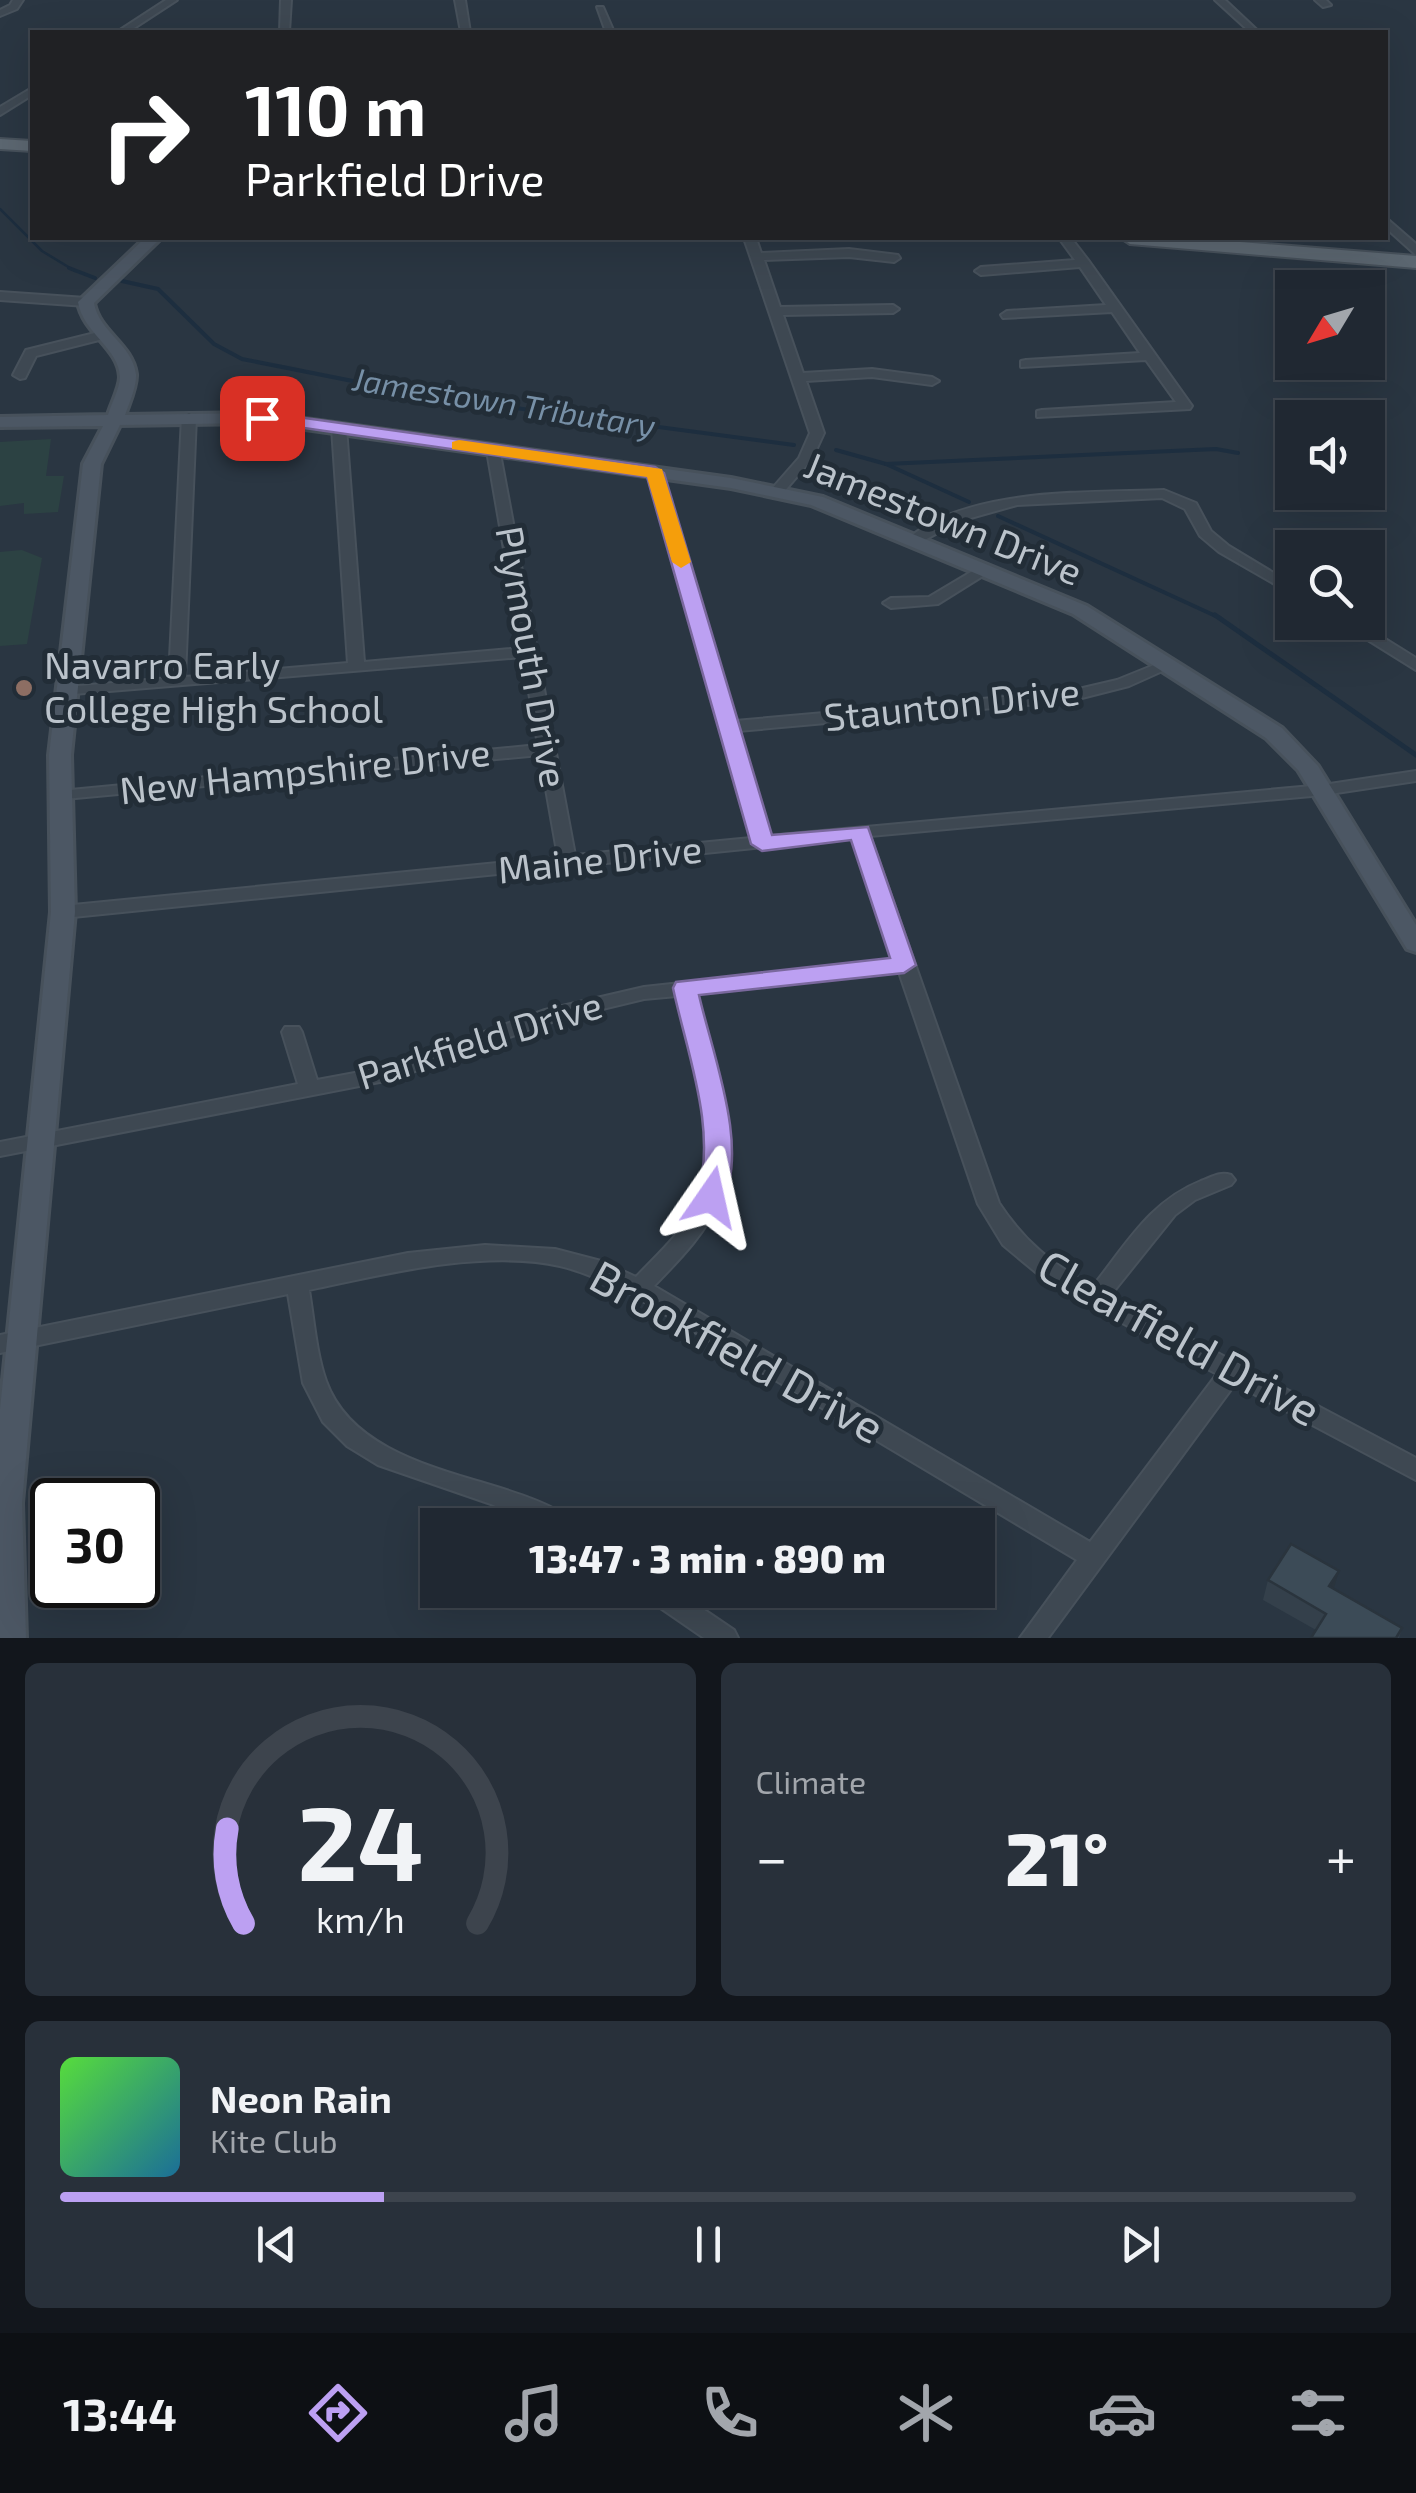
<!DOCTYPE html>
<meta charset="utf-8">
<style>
:root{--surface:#202832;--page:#28303a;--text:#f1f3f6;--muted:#a2a6ac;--line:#3d444d;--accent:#bca0f2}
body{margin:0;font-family:"Exo 2",sans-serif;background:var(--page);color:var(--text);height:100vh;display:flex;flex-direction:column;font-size:38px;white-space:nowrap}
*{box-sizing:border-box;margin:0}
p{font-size:32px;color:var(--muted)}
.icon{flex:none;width:55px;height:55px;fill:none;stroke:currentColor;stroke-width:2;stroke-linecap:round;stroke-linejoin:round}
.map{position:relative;height:1638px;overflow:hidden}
.details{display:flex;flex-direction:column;gap:25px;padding:25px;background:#12161c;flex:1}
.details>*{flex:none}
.hud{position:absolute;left:30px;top:30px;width:1358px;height:210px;border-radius:0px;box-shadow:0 10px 40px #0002,0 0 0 2px var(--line);background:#202124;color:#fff;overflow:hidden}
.needle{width:65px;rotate:232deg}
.controls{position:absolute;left:1275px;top:270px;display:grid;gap:20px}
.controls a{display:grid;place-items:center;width:110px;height:110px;border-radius:0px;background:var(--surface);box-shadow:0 10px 40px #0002,0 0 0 2px var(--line);font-size:50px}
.speed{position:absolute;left:30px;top:1478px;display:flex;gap:20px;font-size:50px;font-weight:700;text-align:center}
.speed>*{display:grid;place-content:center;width:130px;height:130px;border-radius:50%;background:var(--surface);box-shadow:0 10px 40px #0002,0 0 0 2px var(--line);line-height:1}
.speed .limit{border:5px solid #111;border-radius:15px;background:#fff;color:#111}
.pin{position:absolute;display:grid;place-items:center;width:85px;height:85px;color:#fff;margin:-42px;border-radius:20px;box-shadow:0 5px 15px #0006}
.me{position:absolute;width:110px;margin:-55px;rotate:11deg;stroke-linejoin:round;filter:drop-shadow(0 0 8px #0008)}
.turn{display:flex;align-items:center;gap:35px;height:210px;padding:0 50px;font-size:45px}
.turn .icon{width:130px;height:130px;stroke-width:2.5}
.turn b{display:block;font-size:70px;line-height:85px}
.big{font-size:75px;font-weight:800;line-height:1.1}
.details .widget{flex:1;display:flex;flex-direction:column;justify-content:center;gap:15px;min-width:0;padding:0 35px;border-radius:15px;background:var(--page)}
.details .dial{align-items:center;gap:0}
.dial svg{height:260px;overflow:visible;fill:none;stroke:var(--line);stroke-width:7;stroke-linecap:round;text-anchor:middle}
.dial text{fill:var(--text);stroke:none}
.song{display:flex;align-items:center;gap:30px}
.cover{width:120px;height:120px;border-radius:15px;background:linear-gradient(135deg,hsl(110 70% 55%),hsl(200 70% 35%))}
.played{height:10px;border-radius:5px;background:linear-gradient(90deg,var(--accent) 25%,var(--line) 25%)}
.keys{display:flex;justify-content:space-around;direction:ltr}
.heat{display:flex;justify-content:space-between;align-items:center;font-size:55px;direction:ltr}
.details .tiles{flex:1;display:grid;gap:25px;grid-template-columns:1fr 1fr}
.widget:last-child{grid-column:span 2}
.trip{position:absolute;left:420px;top:1508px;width:575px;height:100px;border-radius:0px;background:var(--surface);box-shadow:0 10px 40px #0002,0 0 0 2px var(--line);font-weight:800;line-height:100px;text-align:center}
.tab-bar{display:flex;height:160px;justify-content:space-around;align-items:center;background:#0d1014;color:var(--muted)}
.tab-bar .icon{width:70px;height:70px}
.tab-bar .on{color:var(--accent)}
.tab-bar b{font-size:45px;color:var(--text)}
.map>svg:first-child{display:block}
.green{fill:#2c4243}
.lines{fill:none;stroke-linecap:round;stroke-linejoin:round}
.stream-far2{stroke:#1d2e3f;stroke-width:2.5}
.stream-far1{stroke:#1d2e3f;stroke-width:4}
.stream{stroke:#1d2e3f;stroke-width:5}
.street-casing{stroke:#47515b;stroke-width:4}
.secondary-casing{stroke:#47515b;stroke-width:6}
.primary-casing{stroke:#47515b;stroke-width:4}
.street{fill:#3e4852;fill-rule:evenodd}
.secondary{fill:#4c5764;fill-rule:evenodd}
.primary{fill:#5c6771;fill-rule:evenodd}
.wall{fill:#34404b}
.shaded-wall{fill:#2a343d}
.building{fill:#3c4b57;stroke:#2a343d;stroke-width:2.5}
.route{fill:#bca0f2;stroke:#7a689d;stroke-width:2.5}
.slow{fill:#f59e0b}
.education-dot{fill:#8d6e63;stroke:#222d37;stroke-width:4}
.labels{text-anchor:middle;stroke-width:10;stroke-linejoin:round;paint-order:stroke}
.far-water-label{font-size:32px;font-style:italic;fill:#7790a7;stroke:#222d37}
.street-label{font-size:38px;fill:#bbc3cb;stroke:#222d37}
.poi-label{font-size:38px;fill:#bbc3cb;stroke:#222d37;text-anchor:start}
.near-street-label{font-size:45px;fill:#bbc3cb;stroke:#222d37}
</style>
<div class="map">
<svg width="1416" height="1638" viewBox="0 0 1416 1638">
<rect width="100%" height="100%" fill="#2a3642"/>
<g class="green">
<polygon points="51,439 46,476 64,476 58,512 24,514 24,503 0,506 0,442"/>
<polygon points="22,550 42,558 27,644 0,646 0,552"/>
</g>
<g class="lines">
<polyline class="stream-far2" points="0,209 42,251 75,271"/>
<g class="stream-far1">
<polyline points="69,268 95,278"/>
<polyline points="122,281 158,289 214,344 242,359 433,397 794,445"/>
<polyline points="836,450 886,464 969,502"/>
<polyline points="886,464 1216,449 1238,453"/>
<polyline points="998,516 1220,618"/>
</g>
<polyline class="stream" points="1215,615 1416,755"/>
<g class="street-casing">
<g id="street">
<polygon points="13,0 23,0 17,9 0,16 0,10 10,5"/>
<polygon points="166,0 177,0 128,32 117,32"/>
<polygon points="281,0 291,0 289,32 280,32"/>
<polygon points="455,0 465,0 470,32 461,32"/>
<polygon points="1215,0 1225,0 1259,32 1250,32"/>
<polygon points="1315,0 1326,0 1331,5 1323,7"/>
<polygon points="597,7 603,7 614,32 606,32"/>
<polygon points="32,88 32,95 0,115 0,107"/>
<polygon points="1385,217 1416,244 1416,255 1385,227"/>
<polygon points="744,238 756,238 761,253 849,249 898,255 900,258 894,262 849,257 764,260 780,307 893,305 899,309 893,313 783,315 803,373 872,369 932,377 939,381 932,385 872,377 806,381 824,433 812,459 782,494 777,495 770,491 799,458 810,433"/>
<polygon points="1059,238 1071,238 1088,260 1192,406 1190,409 1037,417 1037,411 1042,410 1176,402 1146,360 1021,367 1021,361 1026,360 1140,353 1112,312 1003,318 1001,315 1007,311 1106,305 1080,267 981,275 975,271 981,267 1075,260"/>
<polygon points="0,292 86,298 92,302 86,306 0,300"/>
<polygon points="103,331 109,335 107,338 36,356 25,378 20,379 13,375 26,350"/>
<path d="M189 413 196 417 185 677 348 663 332 428 339 424 346 428 364 662 521 648 487 451 489 448H499L575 855 751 838 648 473 655 469 662 473 735 721 1070 691 1117 680 1164 661 1170 659 1178 664 1129 686 1070 701 738 731 768 836 1323 785 1416 771V781L1323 795 870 836 999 1203C1024 1241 1052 1265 1093 1286 1126 1245 1150 1201 1201 1181 1212 1177 1220 1171 1231 1175L1235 1180 1231 1185 1195 1200 1175 1215 1110 1296 1416 1458V1480L1235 1384 1048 1638H1020L1077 1560 631 1294C608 1283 585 1272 560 1266 484 1249 384 1274 309 1290 314 1320 316 1352 326 1381 354 1459 460 1472 527 1497 542 1503 565 1511 572 1525H538L491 1504 378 1465 347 1446 323 1422 303 1383 288 1294 0 1353V1335L408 1253 485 1245 555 1249 601 1261 636 1277C658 1254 686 1229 699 1199 724 1140 692 1055 677 996L644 999 557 1020 390 1080 0 1156V1142L298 1084 282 1032 285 1027H299L302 1032 317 1080 387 1067 545 1010 644 987 895 960 853 838 63 918 56 916 54 912 63 906 558 857 540 755 54 800 51 796 54 792 60 791 538 745 523 657 61 695 59 692 61 689 67 687 169 678 182 417ZM899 972 978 1204 1003 1245 1050 1284 1217 1374 1090 1542 654 1286C679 1260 706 1233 720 1200 745 1140 711 1053 696 994Z"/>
<path d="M1164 490 1196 503 1211 531 1229 546 1292 584V594L1219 552 1200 536 1185 509 1162 498 1017 505 960 521 917 544 912 545 905 541C966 487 1086 493 1164 490Z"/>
<polygon points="981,566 986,568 989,571 986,574 938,604 891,608 883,603 891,598 929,597"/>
<polygon points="1339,622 1358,622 1416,658 1416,670"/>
<polygon points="642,1590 675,1590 734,1630 738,1638 704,1638 646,1598"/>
</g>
</g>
<g class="secondary-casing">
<path id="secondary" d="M145 238H161L94 303C99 332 132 344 136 374 137 386 129 403 125 415L262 413 731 478 823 497 1087 606 1282 728 1318 766 1416 925V952L1407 949 1298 770 1266 738 1073 614 811 505 731 488 262 423 120 425 101 464 71 755 75 912 22 1503 26 1638H0V1409L51 912 49 755 83 464 103 426 0 427V417L108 415C111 404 120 388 120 377 119 348 83 333 78 302Z"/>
</g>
<g class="primary-casing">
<g id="primary">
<polygon points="0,139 32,141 32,151 0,149"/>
<polygon points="1121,238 1190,238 1416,256 1416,268 1130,244"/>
</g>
</g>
<use href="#street" class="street"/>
<use href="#secondary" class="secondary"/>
<use href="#primary" class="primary"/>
</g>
<polygon class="wall" points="1268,1580 1334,1589 1402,1628 1399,1638 1311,1638 1316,1630 1263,1600"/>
<polygon class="shaded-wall" points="1339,1571 1333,1591 1329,1586"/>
<polygon class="building" points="1291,1544 1339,1571 1329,1586 1402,1628 1396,1638 1311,1638 1326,1614 1268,1580"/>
<path class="route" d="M262 412 655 467 664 473 772 835 868 827 916 965 904 973 699 995C712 1053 751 1151 721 1204H701L697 1197C718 1131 687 1054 673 988L676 982 890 958 851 840 762 851 751 844 647 477 255 421V414Z"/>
<polygon class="slow" points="459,440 662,469 691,562 681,568 672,562 647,477 452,449 452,442"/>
<circle class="education-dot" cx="24" cy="688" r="10"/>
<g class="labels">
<g class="far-water-label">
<text transform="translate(504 403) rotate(9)" y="11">Jamestown Tributary</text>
</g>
<g class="street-label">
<text transform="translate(943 519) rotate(22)" y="13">Jamestown Drive</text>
<text transform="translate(531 657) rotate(80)" y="13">Plymouth Drive</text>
<text transform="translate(952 705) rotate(-6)" y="13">Staunton Drive</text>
<text transform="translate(305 772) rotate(-6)" y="13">New Hampshire Drive</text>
<text transform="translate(600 860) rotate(-6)" y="13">Maine Drive</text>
<text transform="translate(480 1041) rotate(-17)" y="13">Parkfield Drive</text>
</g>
<g class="poi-label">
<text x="44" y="679">Navarro Early<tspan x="44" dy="44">College High School</tspan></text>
</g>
<g class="near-street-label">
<text transform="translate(1179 1338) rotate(29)" y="16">Clearfield Drive</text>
<text transform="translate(737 1352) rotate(29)" y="16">Brookfield Drive</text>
</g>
</g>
</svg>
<div class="controls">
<a><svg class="needle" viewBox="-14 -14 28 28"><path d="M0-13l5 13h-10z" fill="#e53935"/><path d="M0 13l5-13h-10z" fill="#a2a6ac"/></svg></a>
<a><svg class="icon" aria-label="sound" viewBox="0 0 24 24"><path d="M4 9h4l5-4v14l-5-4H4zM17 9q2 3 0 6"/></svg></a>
<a><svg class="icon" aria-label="search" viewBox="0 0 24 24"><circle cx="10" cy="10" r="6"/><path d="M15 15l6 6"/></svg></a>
</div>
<div class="speed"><div class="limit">30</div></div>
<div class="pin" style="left:262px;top:418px;background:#d93025"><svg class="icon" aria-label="arrive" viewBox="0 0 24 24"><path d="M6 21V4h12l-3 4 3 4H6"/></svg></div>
<svg class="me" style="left:711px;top:1197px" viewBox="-20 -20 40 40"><path d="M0-17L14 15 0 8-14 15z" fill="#bca0f2" stroke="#fff" stroke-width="4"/></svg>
<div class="trip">13:47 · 3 min · 890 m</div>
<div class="hud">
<div class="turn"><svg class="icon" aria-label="right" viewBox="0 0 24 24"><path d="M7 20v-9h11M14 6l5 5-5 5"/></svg><div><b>110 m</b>Parkfield Drive</div></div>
</div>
</div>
<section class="details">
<div class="tiles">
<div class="widget dial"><svg viewBox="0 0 100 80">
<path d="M14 69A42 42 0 1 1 86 69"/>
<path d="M14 69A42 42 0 0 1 9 40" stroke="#bca0f2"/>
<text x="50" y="56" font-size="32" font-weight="700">24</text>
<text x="50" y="72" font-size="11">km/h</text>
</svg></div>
<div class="widget"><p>Climate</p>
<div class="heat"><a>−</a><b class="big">21°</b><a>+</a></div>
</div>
<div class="widget">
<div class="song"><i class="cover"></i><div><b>Neon Rain</b><p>Kite Club</p></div></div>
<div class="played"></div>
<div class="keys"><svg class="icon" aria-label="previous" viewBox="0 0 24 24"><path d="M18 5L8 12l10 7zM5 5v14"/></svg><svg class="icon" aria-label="pause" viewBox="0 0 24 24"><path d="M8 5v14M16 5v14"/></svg><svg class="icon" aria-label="next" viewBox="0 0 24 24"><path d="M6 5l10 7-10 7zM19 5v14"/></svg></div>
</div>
</div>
</section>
<nav class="tab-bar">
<b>13:44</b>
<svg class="icon on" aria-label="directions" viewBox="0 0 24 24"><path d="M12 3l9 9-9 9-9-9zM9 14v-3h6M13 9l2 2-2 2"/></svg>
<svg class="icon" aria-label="music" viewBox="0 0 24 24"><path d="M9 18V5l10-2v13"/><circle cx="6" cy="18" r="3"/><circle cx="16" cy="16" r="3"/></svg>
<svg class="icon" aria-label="phone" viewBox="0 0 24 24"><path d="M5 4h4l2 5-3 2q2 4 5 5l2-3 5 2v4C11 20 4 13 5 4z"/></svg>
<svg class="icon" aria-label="climate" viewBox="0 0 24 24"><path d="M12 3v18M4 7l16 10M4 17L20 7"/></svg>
<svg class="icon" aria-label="car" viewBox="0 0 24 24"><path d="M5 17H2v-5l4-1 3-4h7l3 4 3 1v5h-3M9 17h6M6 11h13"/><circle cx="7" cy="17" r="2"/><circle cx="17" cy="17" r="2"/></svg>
<svg class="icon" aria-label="filters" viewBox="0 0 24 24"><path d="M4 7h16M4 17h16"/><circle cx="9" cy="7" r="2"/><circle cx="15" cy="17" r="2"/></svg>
</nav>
